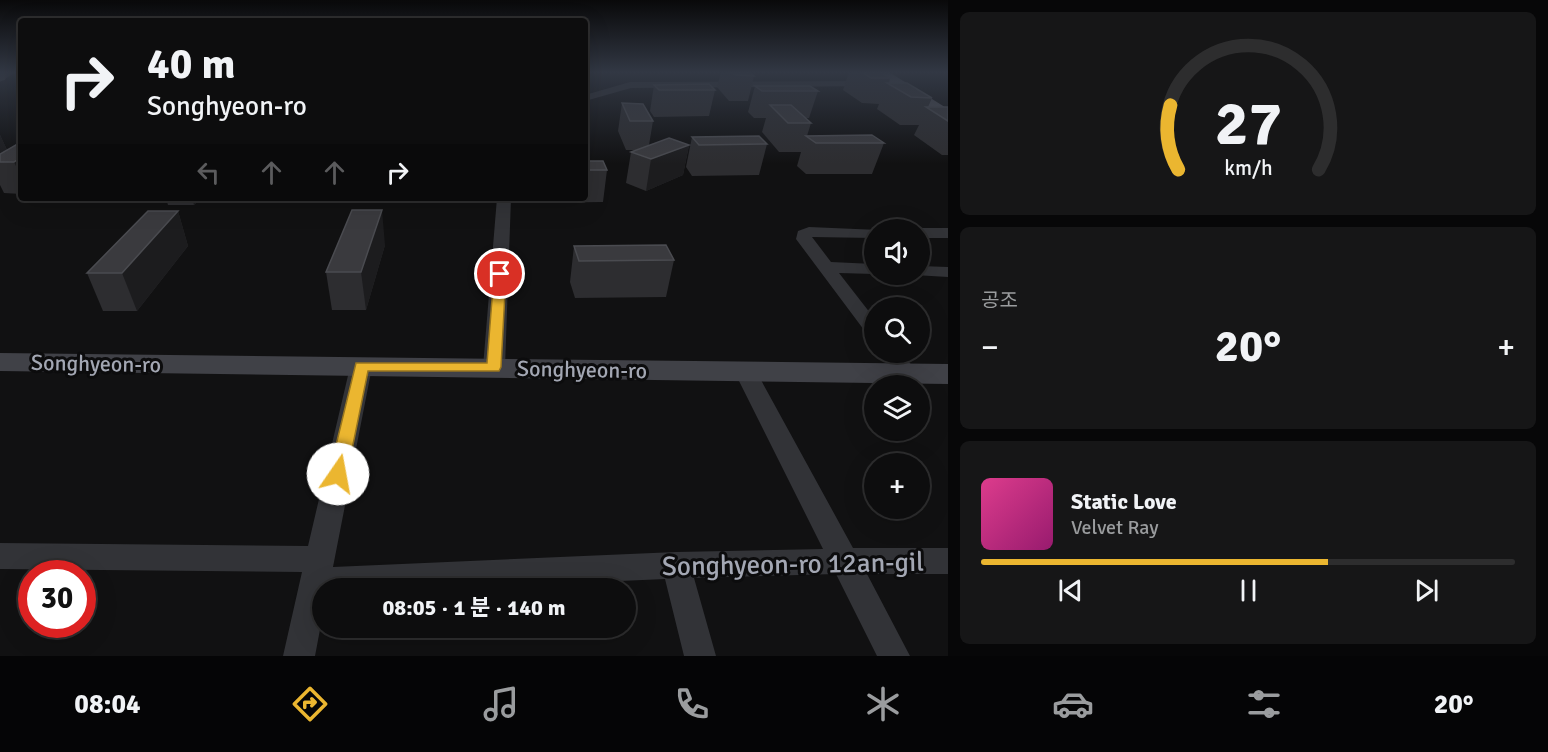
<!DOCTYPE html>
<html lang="ko">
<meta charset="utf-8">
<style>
:root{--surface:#0d0d0e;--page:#161617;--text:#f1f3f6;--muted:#9a9c9e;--line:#2d2d2e;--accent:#ebb630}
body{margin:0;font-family:Signika,"Noto Sans KR",sans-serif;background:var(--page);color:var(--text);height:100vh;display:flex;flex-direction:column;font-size:22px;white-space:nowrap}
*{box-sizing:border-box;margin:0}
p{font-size:20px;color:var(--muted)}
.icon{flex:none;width:33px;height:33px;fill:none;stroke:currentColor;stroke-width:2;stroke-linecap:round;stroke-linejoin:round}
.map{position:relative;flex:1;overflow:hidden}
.drawer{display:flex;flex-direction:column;gap:12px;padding:12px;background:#070708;width:600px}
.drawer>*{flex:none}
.top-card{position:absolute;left:18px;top:18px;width:570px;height:183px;border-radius:6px;box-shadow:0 6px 24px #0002,0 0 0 2px var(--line);background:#0d0d0e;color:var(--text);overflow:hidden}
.buttons{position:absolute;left:864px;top:219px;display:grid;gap:12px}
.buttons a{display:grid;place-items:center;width:66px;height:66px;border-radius:50%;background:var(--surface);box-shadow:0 6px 24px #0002,0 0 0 2px var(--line);font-size:30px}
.speed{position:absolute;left:18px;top:560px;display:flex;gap:12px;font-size:30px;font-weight:700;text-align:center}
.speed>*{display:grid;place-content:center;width:78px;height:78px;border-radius:50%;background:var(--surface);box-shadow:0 6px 24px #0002,0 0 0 2px var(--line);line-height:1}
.speed .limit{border:9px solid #d22;background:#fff;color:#111}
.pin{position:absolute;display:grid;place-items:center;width:51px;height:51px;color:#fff;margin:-26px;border:3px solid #fff;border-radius:50%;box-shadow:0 2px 6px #0007}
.me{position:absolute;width:66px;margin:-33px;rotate:12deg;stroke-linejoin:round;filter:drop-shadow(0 0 4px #0008)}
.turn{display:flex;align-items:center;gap:21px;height:126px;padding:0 30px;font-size:27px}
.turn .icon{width:78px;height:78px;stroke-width:2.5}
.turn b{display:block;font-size:42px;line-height:51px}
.lanes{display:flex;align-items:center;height:57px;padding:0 30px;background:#0003;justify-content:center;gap:30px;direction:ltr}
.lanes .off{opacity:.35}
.big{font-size:45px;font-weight:700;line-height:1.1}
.drawer .tile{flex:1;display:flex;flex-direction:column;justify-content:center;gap:9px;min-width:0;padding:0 21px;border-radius:9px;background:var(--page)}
.drawer .dial{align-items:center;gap:0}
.dial svg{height:156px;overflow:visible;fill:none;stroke:var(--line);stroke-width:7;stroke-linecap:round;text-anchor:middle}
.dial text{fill:var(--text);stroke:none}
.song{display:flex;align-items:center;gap:18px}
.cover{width:72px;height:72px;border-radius:9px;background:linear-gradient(135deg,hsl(330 70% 55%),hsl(320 70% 35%))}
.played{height:6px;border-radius:3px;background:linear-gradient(90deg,var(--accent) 65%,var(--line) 65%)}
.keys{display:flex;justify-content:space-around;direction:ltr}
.heat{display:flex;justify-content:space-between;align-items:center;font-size:33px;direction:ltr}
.trip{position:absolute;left:312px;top:578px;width:324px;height:60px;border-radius:30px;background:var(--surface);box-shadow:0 6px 24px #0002,0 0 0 2px var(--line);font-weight:700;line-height:60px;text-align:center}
.dock{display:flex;height:96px;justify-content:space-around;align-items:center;background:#050506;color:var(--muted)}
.dock .icon{width:42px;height:42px}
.dock .active{color:var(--accent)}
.dock b{font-size:27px;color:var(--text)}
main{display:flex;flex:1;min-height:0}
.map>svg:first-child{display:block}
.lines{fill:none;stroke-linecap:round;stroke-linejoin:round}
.street{fill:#323337;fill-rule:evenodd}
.secondary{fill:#404147;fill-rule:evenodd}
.primary{fill:#4e4f56;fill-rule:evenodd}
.wall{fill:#2d2d30}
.shaded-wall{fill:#1c1c1e}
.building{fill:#3a3a3e;stroke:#4a4b50;stroke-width:1.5}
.route{fill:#ebb630;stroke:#99761f;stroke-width:1.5}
.labels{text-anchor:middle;stroke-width:6;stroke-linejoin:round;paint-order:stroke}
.street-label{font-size:22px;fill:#a3a7b3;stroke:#0c0c0d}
.near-street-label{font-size:27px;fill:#a3a7b3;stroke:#0c0c0d}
</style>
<main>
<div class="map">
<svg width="948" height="656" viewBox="0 0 948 656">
<rect width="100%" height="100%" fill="#111112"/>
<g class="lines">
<g class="street">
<polygon points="5,72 16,72 0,82 0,75"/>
<polygon points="871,81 874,82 874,86 631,88 585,101 585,95 630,82"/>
<polygon points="497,198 511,198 505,367 501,372 494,374 487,372 483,367"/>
<polygon points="809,227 879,230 874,230 874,238 812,237 831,262 874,264 874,274 839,273 874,318 874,336 867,334 796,239 798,231"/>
<polygon points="920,228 948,228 948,238 920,238 920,230 915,230"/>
<polygon points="920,266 948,267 948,277 914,275 920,274"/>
<polygon points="881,352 902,352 917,373 914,378 906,380 898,378"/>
<polygon points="361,360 368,362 372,367 333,567 676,552 823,549 734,371 737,366 745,364 753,366 756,371 853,548 948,548 948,574 867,574 910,656 877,656 836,574 694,578 716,656 684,656 665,579 466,588 322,588 322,619 315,656 283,656 302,572 0,569 0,543 308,546 350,367 354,362"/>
</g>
<g class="secondary">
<polygon points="0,72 8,72 5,80 0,81"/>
<polygon points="0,353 948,364 948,384 0,371"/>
</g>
<polygon class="primary" points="872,72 889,72 948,109 948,121 942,120"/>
</g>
<g class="wall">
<polygon points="721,72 750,72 754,76 748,101 729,101 717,87"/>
<polygon points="849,72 880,72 890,78 889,83 932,98 928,107 948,107 948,155 942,155 914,135 919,125 900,125 877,109 879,104 862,103 843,90"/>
<polygon points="654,85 715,90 709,116 654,117 650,111"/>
<polygon points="755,86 818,91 809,118 805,118 811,123 807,136 884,143 872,174 806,174 797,166 801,152 779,152 762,132 766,118 754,118 748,112"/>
<polygon points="622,103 653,121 649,145 689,145 683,175 646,191 626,183 631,152 635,150 626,150 618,131"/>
<polygon points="0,135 7,150 21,141 21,194 4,193 0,185"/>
<polygon points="692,137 767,144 759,175 692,176 686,167"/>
<polygon points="585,161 607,170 603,202 531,203 530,198 585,198"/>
<polygon points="166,198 201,198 194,205 168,205"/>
<polygon points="178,211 188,246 137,311 103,311 87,273"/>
<polygon points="385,245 366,310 332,310 326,272"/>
<polygon points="574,246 674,260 666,297 575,298 570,282"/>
</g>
<g class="shaded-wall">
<polygon points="0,135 9,154 0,160"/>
<polygon points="689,145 683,175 646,191 651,159"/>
<polygon points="21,157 21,176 14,162"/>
<polygon points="192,198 201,198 194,205"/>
<polygon points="382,210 385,245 366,310 361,272"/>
<polygon points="178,211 188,246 137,311 122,273"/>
</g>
<g class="building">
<polygon points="732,72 750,72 754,76 735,75"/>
<polygon points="862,72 880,72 890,78 871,78"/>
<polygon points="887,83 907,83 932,98 911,97"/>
<polygon points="709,84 715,90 659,90 654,85"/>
<polygon points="755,86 810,86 818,91 762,91"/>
<polygon points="622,103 643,104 653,121 630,121"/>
<polygon points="770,105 791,105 811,123 788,123"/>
<polygon points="926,107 948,107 948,121"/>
<polygon points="872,135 884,143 816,143 806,136"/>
<polygon points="759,136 767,144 699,145 692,137"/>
<polygon points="669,138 689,145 651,159 631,152"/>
<polygon points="21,142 21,157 14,162 0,162 0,154"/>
<polygon points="585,161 603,161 607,170 585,170"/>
<polygon points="352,210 382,210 361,272 326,272"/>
<polygon points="148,211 178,211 122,273 87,273"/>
<polygon points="666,245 674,260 579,261 574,246"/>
</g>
<linearGradient id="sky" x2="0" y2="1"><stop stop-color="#09090a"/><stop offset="0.44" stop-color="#323844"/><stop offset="1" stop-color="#323844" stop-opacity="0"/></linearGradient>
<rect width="948" height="164" fill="url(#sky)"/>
<polygon class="route" points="500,270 506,274 501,367 499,371 368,371 347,474 345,479 338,481 332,479 329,474 356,363 487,363 494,274"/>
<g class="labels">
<g class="street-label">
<text transform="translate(96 363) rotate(1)" y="8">Songhyeon-ro</text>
<text transform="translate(582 369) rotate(1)" y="8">Songhyeon-ro</text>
</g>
<g class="near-street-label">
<text transform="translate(793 564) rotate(-1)" y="9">Songhyeon-ro 12an-gil</text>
</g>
</g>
</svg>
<div class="buttons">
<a><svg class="icon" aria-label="sound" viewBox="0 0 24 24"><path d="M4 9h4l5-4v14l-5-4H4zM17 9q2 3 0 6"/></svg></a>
<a><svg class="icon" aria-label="search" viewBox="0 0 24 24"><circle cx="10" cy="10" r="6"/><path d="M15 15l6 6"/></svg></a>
<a><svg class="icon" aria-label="layers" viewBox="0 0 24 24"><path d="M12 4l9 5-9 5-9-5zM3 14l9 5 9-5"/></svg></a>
<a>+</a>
</div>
<div class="speed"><div class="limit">30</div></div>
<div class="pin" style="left:500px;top:274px;background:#d93025"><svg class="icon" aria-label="arrive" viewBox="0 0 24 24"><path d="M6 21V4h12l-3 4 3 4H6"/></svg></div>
<svg class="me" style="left:338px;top:474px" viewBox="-20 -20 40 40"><circle r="19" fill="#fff"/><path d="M0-13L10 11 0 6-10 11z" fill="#ebb630"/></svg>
<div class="trip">08:05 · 1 분 · 140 m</div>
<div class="top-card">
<div class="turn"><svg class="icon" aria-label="right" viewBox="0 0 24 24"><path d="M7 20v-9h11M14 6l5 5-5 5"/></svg><div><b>40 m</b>Songhyeon-ro</div></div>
<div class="lanes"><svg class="icon off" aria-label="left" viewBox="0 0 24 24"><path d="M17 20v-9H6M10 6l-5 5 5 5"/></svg><svg class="icon off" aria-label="ahead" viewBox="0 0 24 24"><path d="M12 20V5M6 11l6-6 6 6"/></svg><svg class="icon off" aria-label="ahead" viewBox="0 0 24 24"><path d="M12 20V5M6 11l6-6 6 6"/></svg><svg class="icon" aria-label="right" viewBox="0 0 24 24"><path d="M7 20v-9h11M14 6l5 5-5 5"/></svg></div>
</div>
</div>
<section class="drawer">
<div class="tile dial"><svg viewBox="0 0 100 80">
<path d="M14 69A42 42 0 1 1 86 69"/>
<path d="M14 69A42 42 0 0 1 10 36" stroke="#ebb630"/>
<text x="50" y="56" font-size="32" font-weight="700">27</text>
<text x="50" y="72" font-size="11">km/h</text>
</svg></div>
<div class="tile"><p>공조</p>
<div class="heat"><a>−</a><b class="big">20°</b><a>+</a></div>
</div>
<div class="tile">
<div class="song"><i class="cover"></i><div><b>Static Love</b><p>Velvet Ray</p></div></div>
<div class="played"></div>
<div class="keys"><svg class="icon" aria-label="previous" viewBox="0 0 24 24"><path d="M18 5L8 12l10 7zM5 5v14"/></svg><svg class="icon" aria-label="pause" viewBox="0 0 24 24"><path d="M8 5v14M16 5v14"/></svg><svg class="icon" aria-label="next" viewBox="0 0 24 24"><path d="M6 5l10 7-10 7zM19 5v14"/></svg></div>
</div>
</section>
</main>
<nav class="dock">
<b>08:04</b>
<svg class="icon active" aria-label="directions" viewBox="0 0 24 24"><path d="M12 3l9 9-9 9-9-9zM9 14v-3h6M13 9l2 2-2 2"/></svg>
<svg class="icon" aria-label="music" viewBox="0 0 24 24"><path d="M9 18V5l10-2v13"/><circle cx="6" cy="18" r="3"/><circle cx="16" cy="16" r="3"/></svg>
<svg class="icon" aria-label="phone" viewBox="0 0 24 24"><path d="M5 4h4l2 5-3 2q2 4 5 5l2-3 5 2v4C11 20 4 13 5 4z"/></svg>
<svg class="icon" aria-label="climate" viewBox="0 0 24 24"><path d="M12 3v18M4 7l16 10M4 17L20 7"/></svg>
<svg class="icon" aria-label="car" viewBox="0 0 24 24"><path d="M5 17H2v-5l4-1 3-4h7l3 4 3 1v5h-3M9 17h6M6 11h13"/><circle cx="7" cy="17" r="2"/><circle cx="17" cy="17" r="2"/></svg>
<svg class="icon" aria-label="filters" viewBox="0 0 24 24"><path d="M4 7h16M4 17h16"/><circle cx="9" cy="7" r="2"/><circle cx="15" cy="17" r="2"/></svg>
<b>20°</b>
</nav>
